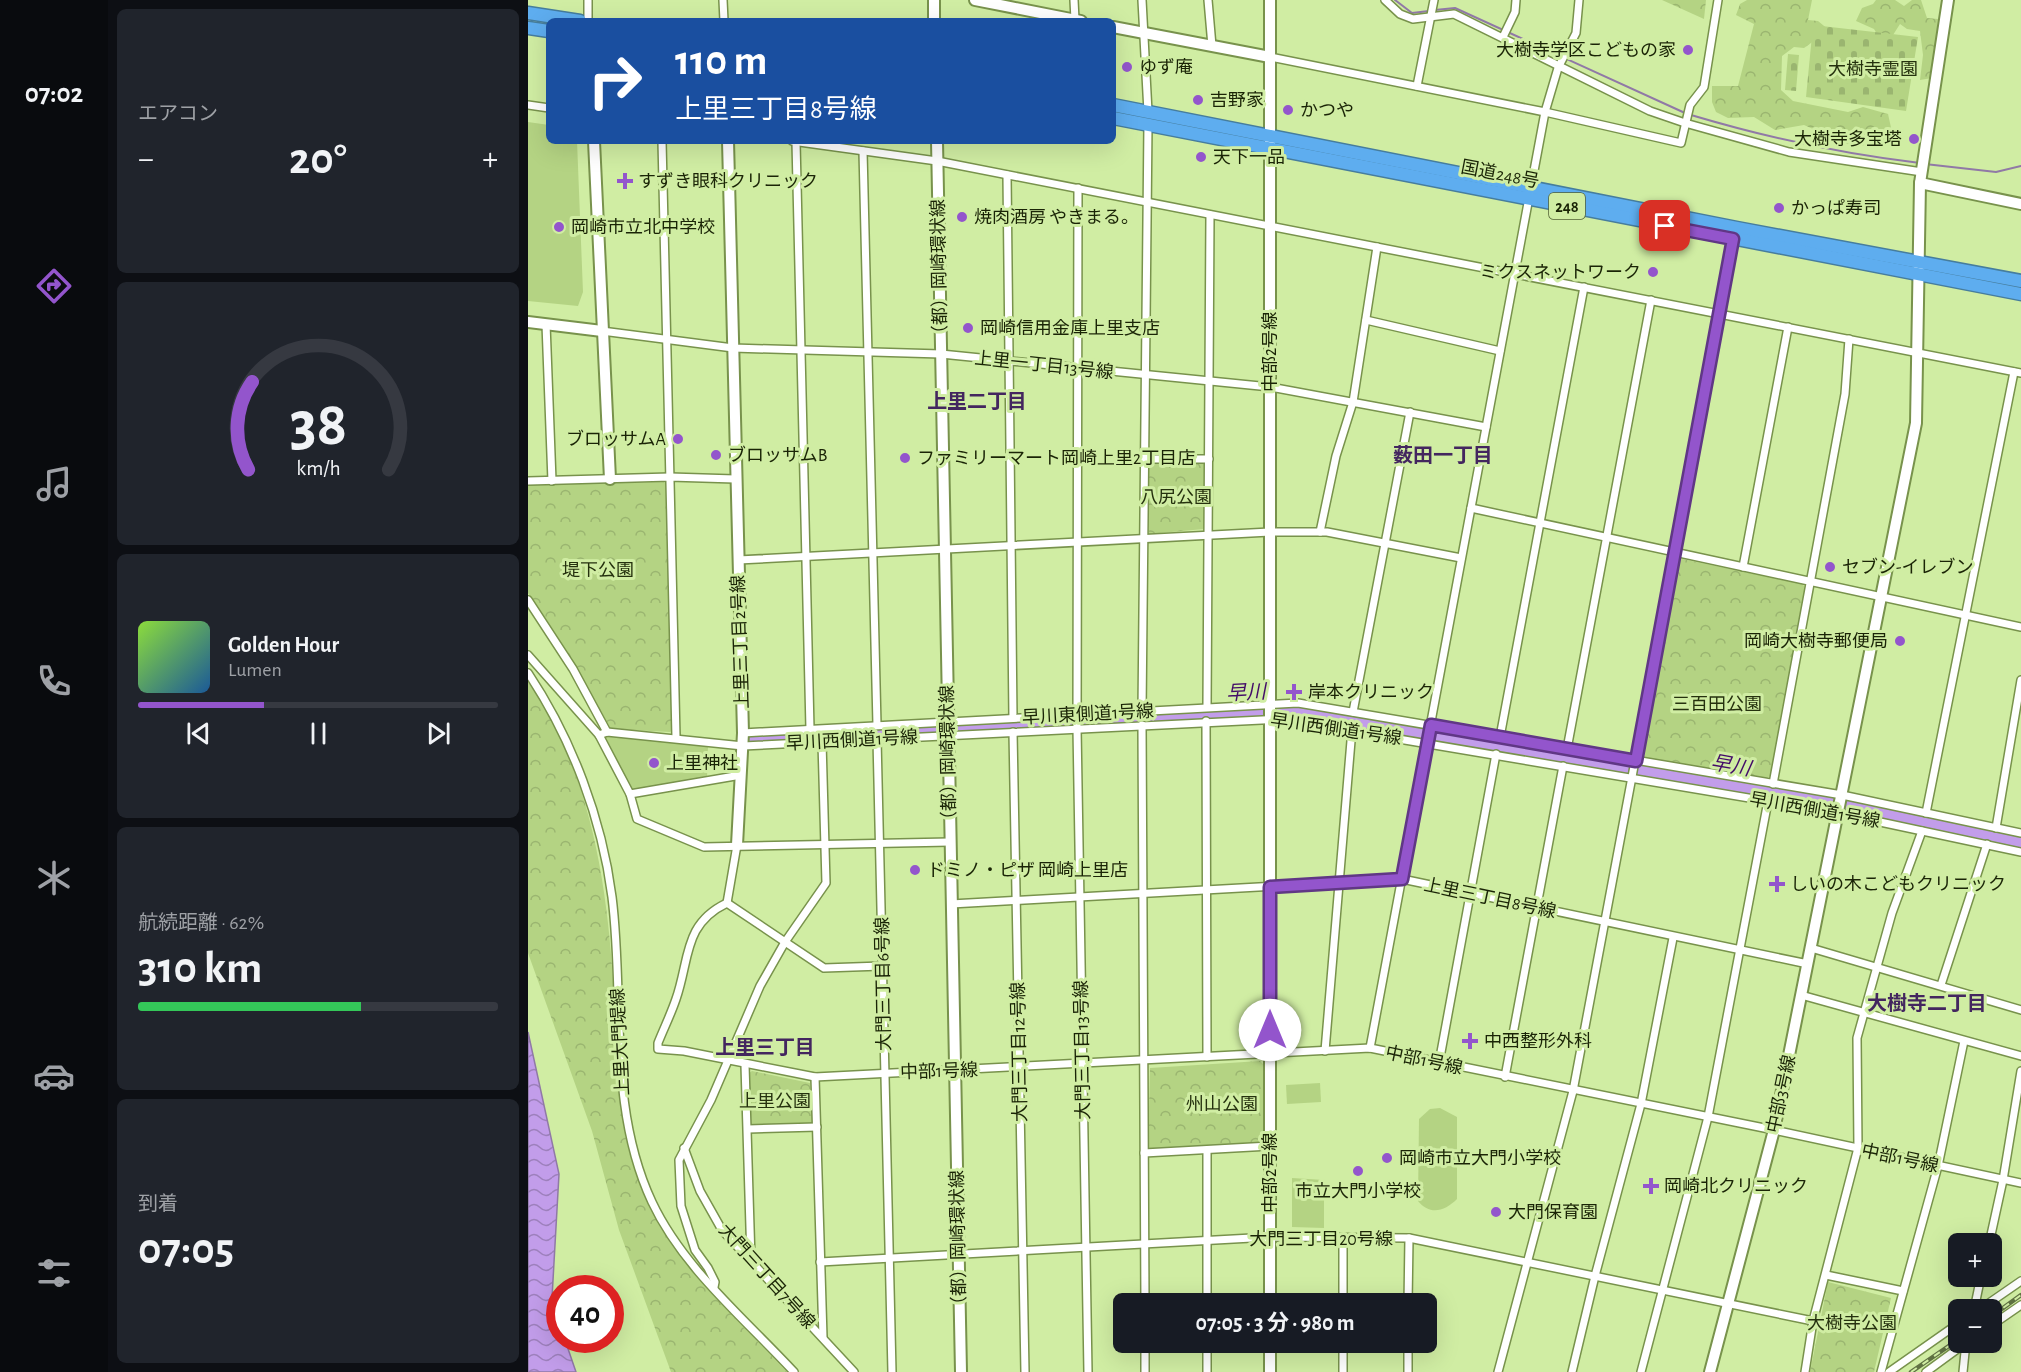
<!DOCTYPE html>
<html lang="ja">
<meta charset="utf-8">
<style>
:root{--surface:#171b24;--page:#20242c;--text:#f1f3f6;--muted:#9ea1a6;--line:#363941;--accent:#9355cc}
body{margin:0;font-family:"Alegreya Sans","Noto Sans JP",sans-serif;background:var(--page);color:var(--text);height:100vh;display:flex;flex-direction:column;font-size:22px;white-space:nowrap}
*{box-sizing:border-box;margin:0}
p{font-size:20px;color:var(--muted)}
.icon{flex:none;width:33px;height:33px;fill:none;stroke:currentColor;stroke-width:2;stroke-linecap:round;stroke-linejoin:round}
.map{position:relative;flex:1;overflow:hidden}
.details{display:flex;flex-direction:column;gap:9px;padding:9px;background:#0d0f14;width:420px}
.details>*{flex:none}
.guide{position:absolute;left:18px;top:18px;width:570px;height:126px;border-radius:9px;box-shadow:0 6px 24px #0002;background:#1a4fa0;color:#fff;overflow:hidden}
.controls{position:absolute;left:1420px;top:1233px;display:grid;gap:12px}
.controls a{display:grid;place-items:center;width:54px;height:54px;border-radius:9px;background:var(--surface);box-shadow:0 6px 24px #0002;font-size:30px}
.speed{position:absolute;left:18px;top:1275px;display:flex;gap:12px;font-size:30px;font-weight:700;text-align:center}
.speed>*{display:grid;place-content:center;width:78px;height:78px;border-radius:50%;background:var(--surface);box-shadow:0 6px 24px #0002;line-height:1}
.speed .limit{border:9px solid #d22;background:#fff;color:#111}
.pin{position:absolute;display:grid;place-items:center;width:51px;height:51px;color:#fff;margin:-26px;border-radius:12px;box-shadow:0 3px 9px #0006}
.me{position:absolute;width:66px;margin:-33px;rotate:0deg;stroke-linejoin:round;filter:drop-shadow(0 0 4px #0008)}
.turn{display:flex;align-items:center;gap:21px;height:126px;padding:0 30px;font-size:27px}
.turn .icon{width:78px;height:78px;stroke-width:2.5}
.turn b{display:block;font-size:42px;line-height:51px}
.big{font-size:45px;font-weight:700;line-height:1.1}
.details .tile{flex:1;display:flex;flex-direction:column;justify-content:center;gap:9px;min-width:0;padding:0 21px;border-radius:9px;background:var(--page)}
.details .dial{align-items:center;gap:0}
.dial svg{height:156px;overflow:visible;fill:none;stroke:var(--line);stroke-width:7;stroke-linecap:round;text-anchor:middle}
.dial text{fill:var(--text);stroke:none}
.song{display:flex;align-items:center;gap:18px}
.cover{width:72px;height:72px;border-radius:9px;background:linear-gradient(135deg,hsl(90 70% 55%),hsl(210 70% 35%))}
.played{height:6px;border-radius:3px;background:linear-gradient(90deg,var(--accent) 35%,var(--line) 35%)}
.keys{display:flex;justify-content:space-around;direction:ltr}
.heat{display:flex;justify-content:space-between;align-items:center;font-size:33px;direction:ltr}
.charge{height:9px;border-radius:4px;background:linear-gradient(90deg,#34c759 62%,var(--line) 0)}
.trip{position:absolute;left:585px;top:1293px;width:324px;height:60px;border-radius:9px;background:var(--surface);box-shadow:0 6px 24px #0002;font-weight:700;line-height:60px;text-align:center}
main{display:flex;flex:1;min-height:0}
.tab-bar{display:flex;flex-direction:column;width:108px;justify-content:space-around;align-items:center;background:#090b0e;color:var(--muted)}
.tab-bar .icon{width:42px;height:42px}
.tab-bar .current{color:var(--accent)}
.tab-bar b{font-size:27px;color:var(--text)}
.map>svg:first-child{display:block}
.grass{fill:#b4d383}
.forest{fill:url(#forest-crowns)}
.cemetery{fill:url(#cemetery-stones)}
.water{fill:url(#water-waves);stroke:#9079a6;stroke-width:1.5}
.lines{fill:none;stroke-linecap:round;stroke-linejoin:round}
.stream{stroke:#9079a6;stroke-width:2}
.river{stroke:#c29dea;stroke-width:15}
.street-casing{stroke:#78924c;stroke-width:10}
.secondary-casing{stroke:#78924c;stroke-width:14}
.highway-casing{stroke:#467d9d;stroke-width:15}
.street{stroke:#fff;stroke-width:7}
.secondary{stroke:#fff;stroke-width:10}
.highway{stroke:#5eadef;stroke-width:12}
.rail-casing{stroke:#607243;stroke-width:4.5}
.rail{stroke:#d0eda3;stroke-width:2;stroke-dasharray:7;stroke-linecap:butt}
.route-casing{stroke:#603785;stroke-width:15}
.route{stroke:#9355cc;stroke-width:10}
.poi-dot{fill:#9355cc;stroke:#d0eda3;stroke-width:2}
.labels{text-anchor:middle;stroke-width:6;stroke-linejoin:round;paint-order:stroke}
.shield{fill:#d0eda3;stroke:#516035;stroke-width:1.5}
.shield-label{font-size:16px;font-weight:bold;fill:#1a2406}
.poi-label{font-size:18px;fill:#1a2406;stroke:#d0eda3;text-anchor:start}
.park-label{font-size:18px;fill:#25310e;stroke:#d0eda3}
.street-label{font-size:18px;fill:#1a2406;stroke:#d0eda3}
.neighbourhood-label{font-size:20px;font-weight:bold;fill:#43265f;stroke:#d0eda3}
.water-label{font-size:20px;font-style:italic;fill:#430c68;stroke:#d0eda3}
</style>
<main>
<nav class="tab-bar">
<b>07:02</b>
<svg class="icon current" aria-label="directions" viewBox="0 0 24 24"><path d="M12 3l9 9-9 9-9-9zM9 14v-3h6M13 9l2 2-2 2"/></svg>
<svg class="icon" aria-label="music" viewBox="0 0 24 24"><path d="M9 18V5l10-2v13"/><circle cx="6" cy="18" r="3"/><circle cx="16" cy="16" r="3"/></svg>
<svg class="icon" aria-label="phone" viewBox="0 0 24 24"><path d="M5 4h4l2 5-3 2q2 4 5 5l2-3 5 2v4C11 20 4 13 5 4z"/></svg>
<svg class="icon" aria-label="climate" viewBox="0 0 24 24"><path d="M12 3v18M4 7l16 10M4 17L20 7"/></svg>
<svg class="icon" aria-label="car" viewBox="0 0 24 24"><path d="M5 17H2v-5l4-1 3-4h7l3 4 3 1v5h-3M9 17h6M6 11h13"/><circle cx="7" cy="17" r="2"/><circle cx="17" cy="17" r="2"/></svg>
<svg class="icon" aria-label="filters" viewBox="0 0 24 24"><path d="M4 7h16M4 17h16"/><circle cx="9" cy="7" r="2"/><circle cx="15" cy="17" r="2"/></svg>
</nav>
<section class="details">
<div class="tile"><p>エアコン</p>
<div class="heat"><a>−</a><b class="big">20°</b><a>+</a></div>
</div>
<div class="tile dial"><svg viewBox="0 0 100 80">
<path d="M14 69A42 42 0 1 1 86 69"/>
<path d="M14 69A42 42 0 0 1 16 24" stroke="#9355cc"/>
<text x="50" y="56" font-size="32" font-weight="700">38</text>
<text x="50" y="72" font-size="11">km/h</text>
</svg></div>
<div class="tile">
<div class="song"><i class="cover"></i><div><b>Golden Hour</b><p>Lumen</p></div></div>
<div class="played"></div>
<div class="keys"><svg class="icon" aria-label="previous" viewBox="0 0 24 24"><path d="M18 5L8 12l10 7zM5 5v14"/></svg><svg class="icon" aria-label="pause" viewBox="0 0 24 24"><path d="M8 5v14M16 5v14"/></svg><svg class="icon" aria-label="next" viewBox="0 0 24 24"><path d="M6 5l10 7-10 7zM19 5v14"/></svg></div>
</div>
<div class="tile"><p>航続距離 · 62%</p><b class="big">310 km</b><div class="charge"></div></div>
<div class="tile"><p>到着</p><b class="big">07:05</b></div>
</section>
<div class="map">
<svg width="1493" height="1372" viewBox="0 0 1493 1372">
<defs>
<pattern id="forest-crowns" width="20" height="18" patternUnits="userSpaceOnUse" patternTransform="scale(1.5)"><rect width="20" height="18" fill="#b4d383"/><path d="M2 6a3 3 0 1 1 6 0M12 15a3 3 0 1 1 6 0" fill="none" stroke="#9ab570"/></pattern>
<pattern id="cemetery-stones" width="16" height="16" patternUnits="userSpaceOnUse" patternTransform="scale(1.5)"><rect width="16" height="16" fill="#b4d383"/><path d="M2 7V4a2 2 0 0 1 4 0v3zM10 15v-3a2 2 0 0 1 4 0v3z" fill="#9ab570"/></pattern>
<pattern id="water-waves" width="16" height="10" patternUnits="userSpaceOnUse" patternTransform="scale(1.5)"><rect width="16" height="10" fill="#c29dea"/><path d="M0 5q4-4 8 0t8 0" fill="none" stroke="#9d80bc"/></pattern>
</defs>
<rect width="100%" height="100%" fill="#d0eda3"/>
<g class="grass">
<polygon points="0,122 21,125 21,141 49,141 55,292 50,306 0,301"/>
<polygon points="80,736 180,745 179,779 107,791 102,787 76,739"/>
<polygon points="792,1083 793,1102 759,1104 758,1085"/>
<path d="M912 1108 929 1117V1199C917 1211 902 1216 890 1201L891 1119 902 1109Z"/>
<polygon points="764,1178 796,1180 796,1228 764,1227"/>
</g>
<g class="forest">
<polygon points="1134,0 1178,0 1176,19"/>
<polygon points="1219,0 1284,0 1280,20 1290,21 1301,30 1276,48 1266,47 1254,56 1253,90 1265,101 1320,112 1335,107 1360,114 1364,132 1358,141 1326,147 1276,125 1247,130 1226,117 1200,118 1188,112 1184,102 1184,86 1210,86 1226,24 1208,15 1212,4"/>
<polygon points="1348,0 1367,0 1376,6 1384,0 1393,0 1399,18 1410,19 1404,78 1392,80 1395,55 1392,31 1379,29 1372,24 1365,35 1352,39 1346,29 1328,21 1334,8 1345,4"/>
<polygon points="674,461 677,464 676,529 621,534 620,465 624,462"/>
<polygon points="136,482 139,485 145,730 142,732 83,729 48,667 0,593 0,485"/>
<polygon points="1154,559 1274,584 1277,587 1242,776 1239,778 1115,758 1114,755 1151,561"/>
<path d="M0 682C64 773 80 888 86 997 89 1057 88 1119 109 1176 138 1256 201 1311 259 1372H143L91 1230 64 1131 0 953Z"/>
<polygon points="732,1061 737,1066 735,1143 622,1149 620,1146 622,1068"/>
<polygon points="224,1071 282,1083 285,1123 282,1125 226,1127 223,1124 221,1073"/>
<polygon points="1300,1282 1363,1298 1346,1372 1282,1372"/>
</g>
<g class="cemetery">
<polygon points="1285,25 1390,37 1378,111 1278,97"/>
<polygon points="1260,54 1271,55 1268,91 1257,90"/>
</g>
<polygon class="water" points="0,1032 31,1174 24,1298 31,1322 32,1340 37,1340 48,1372 0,1372"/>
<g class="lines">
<g class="stream">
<polyline points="867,0 884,13 901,11"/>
<polyline points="907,10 927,8 1157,113"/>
<path d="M1163 115C1237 137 1314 154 1392 163"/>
<polyline points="1397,164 1468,172 1493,166"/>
</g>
<polyline class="river" points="222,739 753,711 780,713 1321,807 1493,845"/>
<g class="street-casing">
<g id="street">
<polyline points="60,0 60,21"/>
<polyline points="195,0 196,21"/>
<polyline points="546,0 547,20"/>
<polyline points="614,0 620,112"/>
<polyline points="680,0 684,46"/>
<polyline points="857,0 872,14 885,19 926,14 1122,111 1157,123 1261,152 1394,172"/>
<polyline points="975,37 987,12 988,0"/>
<polyline points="742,57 1017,112 1153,143 1162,105 1176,87 1190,0"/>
<polyline points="889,86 906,0"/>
<polyline points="0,105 21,108"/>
<polyline points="134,141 148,737"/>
<polyline points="264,141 409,161 1493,373"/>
<polyline points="268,142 282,729"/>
<polyline points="335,151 349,725"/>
<polyline points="479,175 485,718"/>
<polyline points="550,188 549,728 560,1372"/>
<polyline points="838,320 972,351"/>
<polyline points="18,324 24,481"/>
<polyline points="74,331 205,348 413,354 742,387 958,427"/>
<polyline points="617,459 681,459"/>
<polyline points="0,481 142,477 207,479"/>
<polyline points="943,508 1493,627"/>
<polyline points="792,532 808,456 825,402 849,247"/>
<polyline points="210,560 742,532 799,532 933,558"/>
<polyline points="1215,567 1260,327"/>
<polyline points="0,600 45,669 79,732"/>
<polyline points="0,655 71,735 102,794 109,819 176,847 422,842"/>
<path d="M0 673C44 739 74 819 84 897 97 999 79 1106 124 1202 155 1268 217 1319 266 1372"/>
<polyline points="679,707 682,215"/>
<polyline points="614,711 620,124"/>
<polyline points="825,712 882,412"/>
<polyline points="678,721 679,1057"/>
<polyline points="614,725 617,1304"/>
<polyline points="485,732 497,1372"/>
<polyline points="215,733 770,703 1314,795 1493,833"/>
<polyline points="71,735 79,732 215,746 752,719 1310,813 1493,852"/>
<polyline points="972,737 1056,287"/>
<polyline points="349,739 364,1372"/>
<polyline points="1039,749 1123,300"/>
<polyline points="1245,784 1317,394 1321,339"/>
<polyline points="102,794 213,775"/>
<polyline points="1398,813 1486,372"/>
<polyline points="1468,828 1493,680"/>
<path d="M199 903C155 924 162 959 148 999 143 1014 136 1028 130 1043V1049L156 1051 287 1077 842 1048 1246 1130 1493 1183"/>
<polyline points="199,903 296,968 354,966"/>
<polyline points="199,903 209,845"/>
<polyline points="423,904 874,879 1280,964"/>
<polyline points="1283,948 1493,1010"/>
<polyline points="1413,985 1459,844"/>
<polyline points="1273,995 1493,1056"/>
<polyline points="842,1048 1017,112 1030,68 1048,33 1051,0"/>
<polyline points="797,1051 824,729"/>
<polyline points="911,1063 968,754"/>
<polyline points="217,1065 223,1260"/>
<polyline points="287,1077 295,1337"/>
<polyline points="977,1077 1035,766"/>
<polyline points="220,1129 289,1127"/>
<polyline points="156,1148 172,1191 194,1230 326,1372"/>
<polyline points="679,1150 679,1304"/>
<polyline points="616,1153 742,1146"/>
<polyline points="1461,1244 1475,1180 1493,1071"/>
<polyline points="292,1262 742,1237 881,1238 1285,1321"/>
<polyline points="1298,1275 1375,1291"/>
<polyline points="186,1287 187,1282 180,1268 167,1250 153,1206 151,1160 183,1100 232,986 257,942 298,883 294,742"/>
<polyline points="815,1304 815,1238"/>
<polyline points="880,1304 881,1238"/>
<polyline points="1446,1310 1453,1276"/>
<polyline points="1451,1310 1493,1281"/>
<polyline points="1464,1325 1493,1305"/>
<polyline points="679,1342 679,1372"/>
<polyline points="617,1372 617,1342"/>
<polyline points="815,1372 815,1342"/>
<polyline points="880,1372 880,1342"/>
<polyline points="970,1372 1045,1091 1205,239"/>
<polyline points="1044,1372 1067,1276 1113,1104 1145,938"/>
<polyline points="1113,1372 1180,1117 1240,801"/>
<polyline points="1277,1372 1285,1321 1330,1148 1329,1038 1364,913 1394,831"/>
<polyline points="1353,1372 1410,1166 1436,1041"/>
<polyline points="1361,1372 1431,1323"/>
<polyline points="1398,1372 1439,1342"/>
<polyline points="1435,1372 1438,1342"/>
</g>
</g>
<g class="secondary-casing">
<g id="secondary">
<polyline points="406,0 406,21"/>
<polyline points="447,0 553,21"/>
<polyline points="742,0 742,1304"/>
<polyline points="585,27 742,57"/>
<polyline points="66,141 82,479"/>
<polyline points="200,141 215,733 209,845"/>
<polyline points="409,141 433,1372"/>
<polyline points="1392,183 1493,204"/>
<polyline points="0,322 74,331"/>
<polyline points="742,1372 742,1342"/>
<polyline points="1182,1372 1246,1130 1388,423 1392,183 1420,0"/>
</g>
</g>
<g class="highway-casing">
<g id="highway">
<polyline points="0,13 52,21"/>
<polyline points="0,28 21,31"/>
<polyline points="585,105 1209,228 1493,281"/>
<polyline points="585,118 1493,294"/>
</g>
</g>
<use href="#street" class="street"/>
<use href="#secondary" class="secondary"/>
<use href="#highway" class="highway"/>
<g class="rail-casing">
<g id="rail">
<polyline points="1464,1316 1493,1295"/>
<polyline points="1383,1372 1431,1339"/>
</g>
</g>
<use href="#rail" class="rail"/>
</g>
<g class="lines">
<g class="route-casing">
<polyline id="route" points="742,1030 742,887 874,879 903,725 1108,761 1205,239 1137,226"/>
</g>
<use href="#route" class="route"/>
</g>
<g class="poi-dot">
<circle cx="1160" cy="50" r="6"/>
<circle cx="599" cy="67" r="6"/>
<circle cx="670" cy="100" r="6"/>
<circle cx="760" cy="110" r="6"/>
<circle cx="1386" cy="139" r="6"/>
<circle cx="673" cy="157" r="6"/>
<path d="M94 172h6v6h6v6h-6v6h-6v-6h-6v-6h6z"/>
<circle cx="1251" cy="208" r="6"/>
<circle cx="434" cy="217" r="6"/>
<circle cx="31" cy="227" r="6"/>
<circle cx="1125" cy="272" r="6"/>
<circle cx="440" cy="328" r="6"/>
<circle cx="150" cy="439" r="6"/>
<circle cx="188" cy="455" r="6"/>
<circle cx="377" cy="458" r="6"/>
<circle cx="1302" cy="567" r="6"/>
<circle cx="1372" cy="641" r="6"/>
<path d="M763 683h6v6h6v6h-6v6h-6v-6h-6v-6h6z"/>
<circle cx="126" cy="763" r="6"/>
<circle cx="387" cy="870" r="6"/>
<path d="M1246 875h6v6h6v6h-6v6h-6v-6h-6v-6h6z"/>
<path d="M939 1032h6v6h6v6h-6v6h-6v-6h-6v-6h6z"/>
<circle cx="859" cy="1158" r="6"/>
<circle cx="830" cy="1171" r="6"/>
<path d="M1120 1177h6v6h6v6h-6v6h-6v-6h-6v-6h6z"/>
<circle cx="968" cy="1212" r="6"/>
</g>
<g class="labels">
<rect class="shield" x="1021" y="193" width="36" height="26" rx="4.5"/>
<g class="shield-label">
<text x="1039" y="212">248</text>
</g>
<g class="poi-label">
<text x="1148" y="56" text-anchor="end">大樹寺学区こどもの家</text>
<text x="611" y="73">ゆず庵</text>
<text x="682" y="106">吉野家</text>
<text x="772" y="116">かつや</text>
<text x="1374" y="145" text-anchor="end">大樹寺多宝塔</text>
<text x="685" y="163">天下一品</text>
<text x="110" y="187">すずき眼科クリニック</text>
<text x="1263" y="214">かっぱ寿司</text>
<text x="446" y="223">焼肉酒房 やきまる。</text>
<text x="43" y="233">岡崎市立北中学校</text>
<text x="1113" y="278" text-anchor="end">ミクスネットワーク</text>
<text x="452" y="334">岡崎信用金庫上里支店</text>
<text x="138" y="445" text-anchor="end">ブロッサムA</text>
<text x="200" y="461">ブロッサムB</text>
<text x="389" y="464">ファミリーマート岡崎上里2丁目店</text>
<text x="1314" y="573">セブン-イレブン</text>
<text x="1360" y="647" text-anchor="end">岡崎大樹寺郵便局</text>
<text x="780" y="698">岸本クリニック</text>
<text x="138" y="769">上里神社</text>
<text x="399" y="876">ドミノ・ピザ 岡崎上里店</text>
<text x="1262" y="890">しいの木こどもクリニック</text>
<text x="956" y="1047">中西整形外科</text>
<text x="871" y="1164">岡崎市立大門小学校</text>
<text x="1136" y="1192">岡崎北クリニック</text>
<text x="830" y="1197" text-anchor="middle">市立大門小学校</text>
<text x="980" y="1218">大門保育園</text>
</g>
<g class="park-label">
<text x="1345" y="75">大樹寺霊園</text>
<text x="648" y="503">八尻公園</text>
<text x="70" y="576">堤下公園</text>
<text x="1189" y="710">三百田公園</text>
<text x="247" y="1107">上里公園</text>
<text x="694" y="1110">州山公園</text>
<text x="1324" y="1329">大樹寺公園</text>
</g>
<g class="street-label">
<text transform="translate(972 174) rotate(11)" y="6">国道248号</text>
<text transform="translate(411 271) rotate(-91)" y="6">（都）岡崎環状線</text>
<text transform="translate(742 352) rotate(-90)" y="6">中部2号線</text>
<text transform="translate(516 365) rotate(6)" y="6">上里一丁目13号線</text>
<text transform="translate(212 642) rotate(-92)" y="6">上里三丁目2号線</text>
<text transform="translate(560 714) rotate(-3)" y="6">早川東側道1号線</text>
<text transform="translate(808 729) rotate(8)" y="6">早川西側道1号線</text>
<text transform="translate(324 740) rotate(-3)" y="6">早川西側道1号線</text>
<text transform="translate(420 757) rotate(-91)" y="6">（都）岡崎環状線</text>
<text transform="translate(1287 810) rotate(10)" y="6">早川西側道1号線</text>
<text transform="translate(962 898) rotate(12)" y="6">上里三丁目8号線</text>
<text transform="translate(355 984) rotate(-91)" y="6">大門三丁目6号線</text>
<text transform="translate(92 1042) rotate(-93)" y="6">上里大門堤線</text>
<text transform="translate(554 1050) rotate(-91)" y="6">大門三丁目13号線</text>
<text transform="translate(491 1052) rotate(-91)" y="6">大門三丁目12号線</text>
<text transform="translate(896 1060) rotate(12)" y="6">中部1号線</text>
<text transform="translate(411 1071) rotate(-2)" y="6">中部1号線</text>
<text transform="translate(1253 1094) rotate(-78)" y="6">中部3号線</text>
<text transform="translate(1372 1158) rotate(12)" y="6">中部1号線</text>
<text transform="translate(742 1173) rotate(-90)" y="6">中部2号線</text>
<text x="793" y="1245">大門三丁目20号線</text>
<text transform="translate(430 1242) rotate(-91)" y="6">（都）岡崎環状線</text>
<text transform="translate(239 1276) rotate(48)" y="6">大門三丁目7号線</text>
</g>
<g class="neighbourhood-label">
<text x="449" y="408">上里二丁目</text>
<text x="915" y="462">薮田一丁目</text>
<text x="1399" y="1010">大樹寺二丁目</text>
<text x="237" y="1054">上里三丁目</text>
</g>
<g class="water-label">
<text transform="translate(718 692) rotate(-3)" y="7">早川</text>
<text transform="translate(1203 765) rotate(10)" y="7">早川</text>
</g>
</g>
</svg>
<div class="controls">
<a>+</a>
<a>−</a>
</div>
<div class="speed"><div class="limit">40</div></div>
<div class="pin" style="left:1137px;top:226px;background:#d93025"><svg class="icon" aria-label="arrive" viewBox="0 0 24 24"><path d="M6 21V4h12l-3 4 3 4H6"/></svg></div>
<svg class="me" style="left:742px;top:1030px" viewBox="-20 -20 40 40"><circle r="19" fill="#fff"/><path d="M0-13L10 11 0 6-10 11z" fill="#9355cc"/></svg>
<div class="trip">07:05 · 3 分 · 980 m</div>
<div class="guide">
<div class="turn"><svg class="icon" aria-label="right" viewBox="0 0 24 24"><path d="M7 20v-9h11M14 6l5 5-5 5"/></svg><div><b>110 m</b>上里三丁目8号線</div></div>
</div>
</div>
</main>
